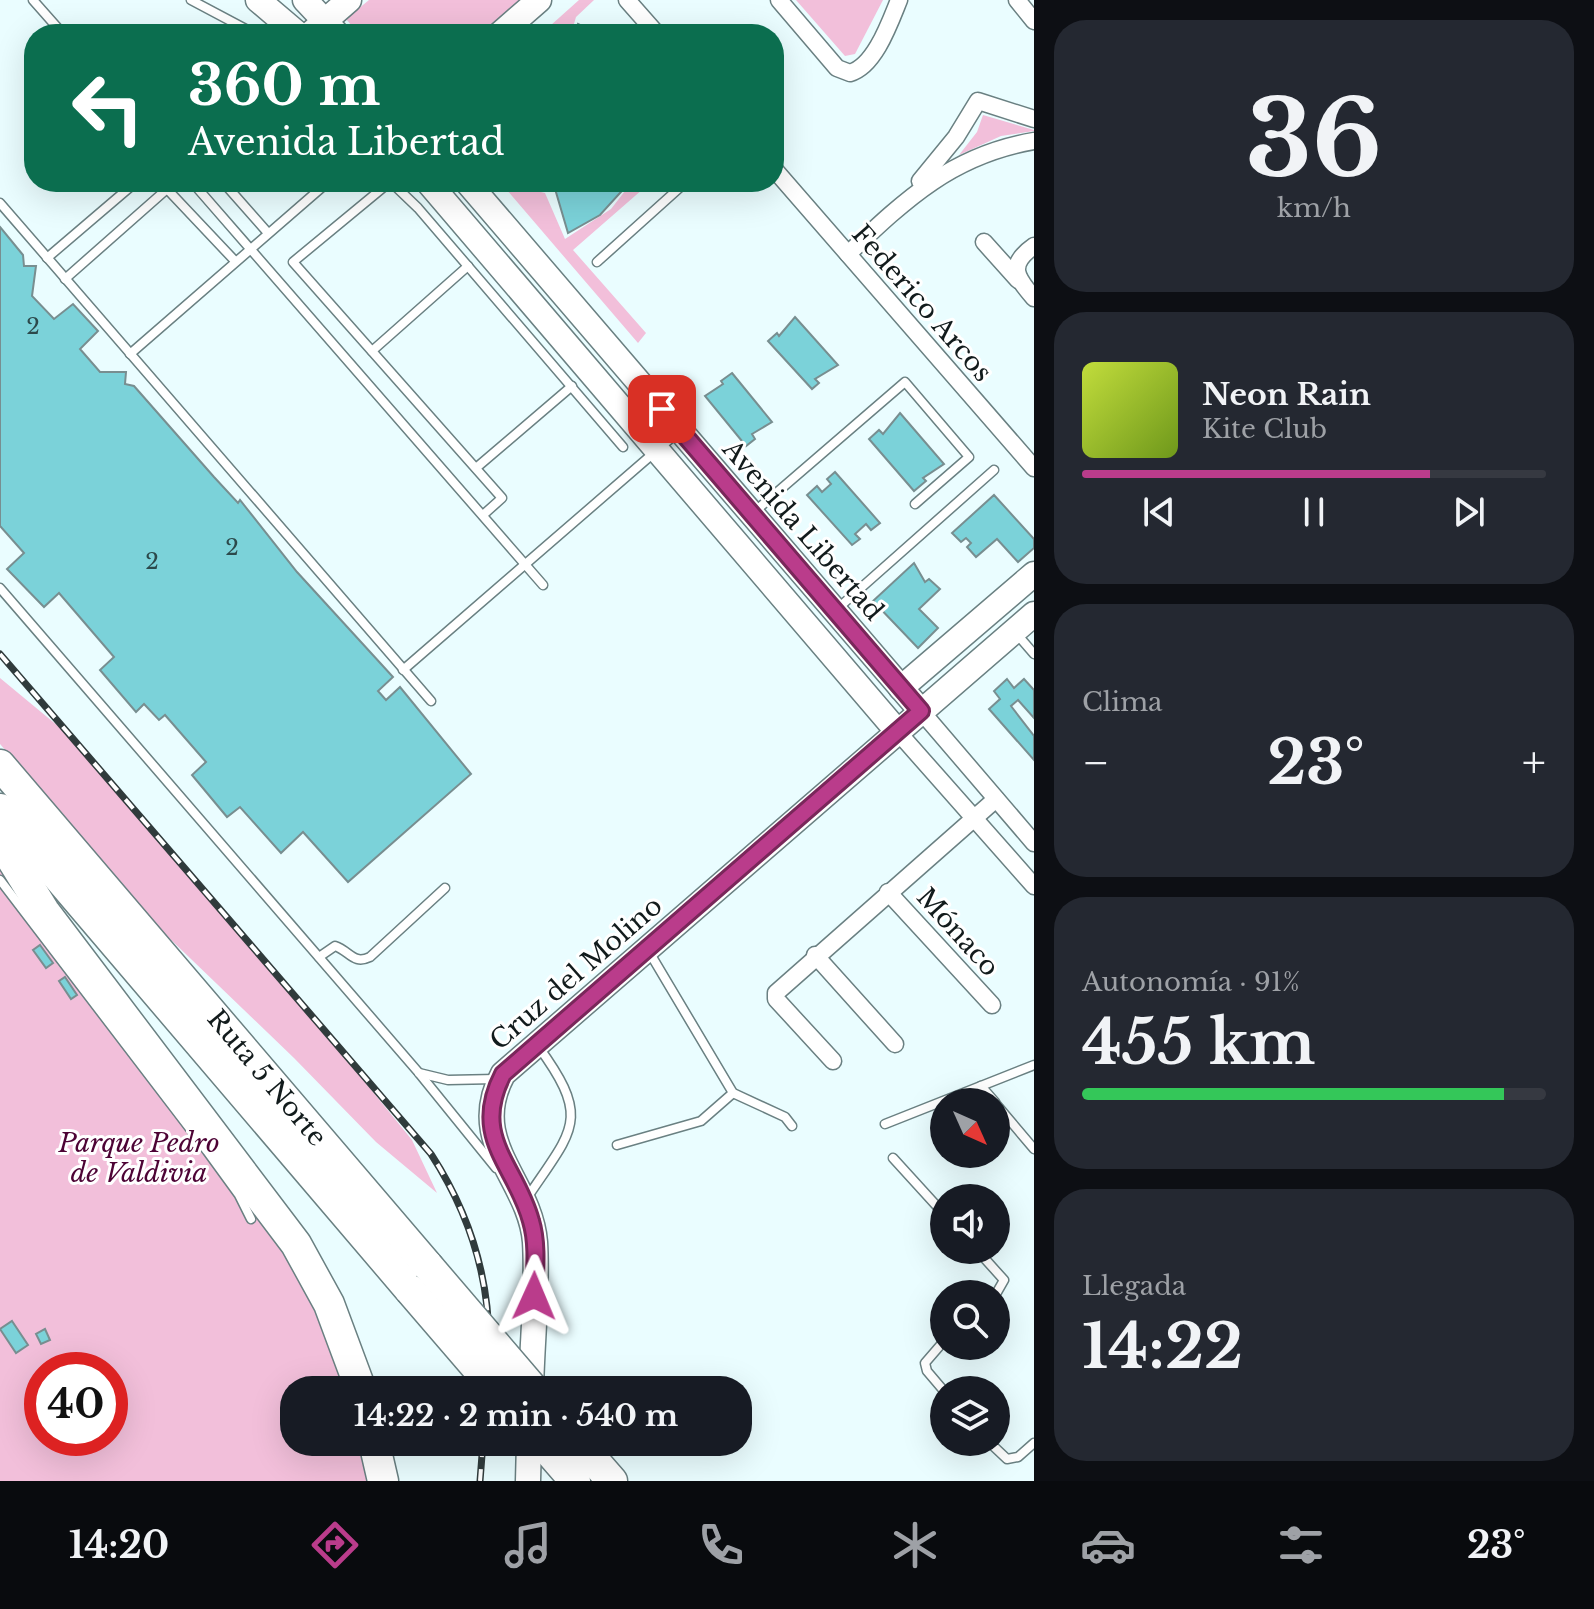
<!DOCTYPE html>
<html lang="es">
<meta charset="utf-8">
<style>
:root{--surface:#171b24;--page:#242831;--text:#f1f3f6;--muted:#9ea1a6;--line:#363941;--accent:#ba3c8b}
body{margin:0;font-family:"Libre Baskerville",serif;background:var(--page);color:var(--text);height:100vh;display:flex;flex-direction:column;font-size:30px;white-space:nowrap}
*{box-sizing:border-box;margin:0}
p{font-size:26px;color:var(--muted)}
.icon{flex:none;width:44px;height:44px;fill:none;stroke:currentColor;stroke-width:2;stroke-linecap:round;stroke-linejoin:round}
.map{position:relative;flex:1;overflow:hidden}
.panel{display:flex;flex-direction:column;gap:20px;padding:20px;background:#0d0f14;width:560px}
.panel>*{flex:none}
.top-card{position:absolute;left:24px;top:24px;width:760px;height:168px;border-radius:32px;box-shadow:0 8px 32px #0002;background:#0b6e4f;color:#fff;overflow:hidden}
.needle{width:52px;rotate:135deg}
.tools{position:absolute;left:930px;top:1088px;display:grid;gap:16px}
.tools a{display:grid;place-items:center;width:80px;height:80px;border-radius:50%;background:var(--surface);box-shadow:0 8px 32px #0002;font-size:40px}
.speed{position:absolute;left:24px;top:1352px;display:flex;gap:16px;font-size:40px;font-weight:700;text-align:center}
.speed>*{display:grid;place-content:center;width:104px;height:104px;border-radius:50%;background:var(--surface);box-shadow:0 8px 32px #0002;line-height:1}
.speed .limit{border:12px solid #d22;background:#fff;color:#111}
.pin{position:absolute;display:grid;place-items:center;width:68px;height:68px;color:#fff;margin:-34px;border-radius:16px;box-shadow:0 4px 12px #0006}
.me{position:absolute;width:88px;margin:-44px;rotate:1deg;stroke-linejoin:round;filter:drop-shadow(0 0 6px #0008)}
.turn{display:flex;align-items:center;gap:28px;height:168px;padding:0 32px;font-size:36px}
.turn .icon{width:104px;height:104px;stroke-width:2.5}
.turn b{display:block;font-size:56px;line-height:68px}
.big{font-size:60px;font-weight:800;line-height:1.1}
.panel .tile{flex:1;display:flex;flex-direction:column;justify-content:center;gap:12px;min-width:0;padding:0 28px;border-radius:32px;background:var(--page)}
.panel .dial{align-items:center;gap:0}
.dial b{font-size:104px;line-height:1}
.song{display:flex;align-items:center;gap:24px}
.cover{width:96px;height:96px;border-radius:12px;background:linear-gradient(135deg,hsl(70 70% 55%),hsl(80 70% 35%))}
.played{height:8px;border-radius:4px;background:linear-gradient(90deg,var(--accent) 75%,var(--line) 75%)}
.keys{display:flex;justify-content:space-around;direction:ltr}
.heat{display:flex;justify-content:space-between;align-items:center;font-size:44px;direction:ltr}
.charge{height:12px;border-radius:6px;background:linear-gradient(90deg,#34c759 91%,var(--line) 0)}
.trip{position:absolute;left:280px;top:1376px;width:472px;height:80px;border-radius:32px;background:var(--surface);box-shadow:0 8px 32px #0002;font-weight:800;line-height:80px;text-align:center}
.tab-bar{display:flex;height:128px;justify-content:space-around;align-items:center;background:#090b0e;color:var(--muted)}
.tab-bar .icon{width:56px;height:56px}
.tab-bar .current{color:var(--accent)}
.tab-bar b{font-size:36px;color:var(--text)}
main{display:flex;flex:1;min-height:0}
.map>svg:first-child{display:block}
.green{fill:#f2bfda;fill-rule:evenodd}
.building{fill:#7bd2d9;stroke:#788e90;stroke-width:2}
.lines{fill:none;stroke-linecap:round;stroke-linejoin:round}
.lane-casing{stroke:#6a8082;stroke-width:11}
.street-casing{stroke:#6a8082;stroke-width:19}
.secondary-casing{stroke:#6a8082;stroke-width:27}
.highway-casing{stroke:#6a8082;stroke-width:33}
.lane{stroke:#fff;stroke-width:8}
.street{stroke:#fff;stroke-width:16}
.secondary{stroke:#fff;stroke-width:24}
.highway{stroke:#fff;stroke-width:30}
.rail-casing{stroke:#303b3c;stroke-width:7}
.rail{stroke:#fff;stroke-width:4;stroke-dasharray:12;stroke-linecap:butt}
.highway-bridge-casing{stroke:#6a8082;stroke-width:33;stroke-linecap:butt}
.highway-bridge{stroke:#fff;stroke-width:30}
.route-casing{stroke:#79275a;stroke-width:20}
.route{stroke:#ba3c8b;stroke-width:14}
.labels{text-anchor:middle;stroke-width:6;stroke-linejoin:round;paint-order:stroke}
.number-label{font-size:22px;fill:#2c494b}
.street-label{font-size:26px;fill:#121b1c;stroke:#fff}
.park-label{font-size:26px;font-style:italic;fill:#4d0335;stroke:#fff}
</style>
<main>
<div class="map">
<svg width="1034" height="1481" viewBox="0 0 1034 1481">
<rect width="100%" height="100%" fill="#eafdff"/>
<g class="green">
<polygon points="369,0 530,0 491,34 359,34 346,19"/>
<polygon points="579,0 594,0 576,17 571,34 541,34"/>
<polygon points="796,0 883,0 855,54 845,56"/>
<polygon points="983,115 1034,130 1034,131 1001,136 959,155 977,132"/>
<polygon points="500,182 545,193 565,239 611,209 632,182 651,182 573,250 646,333 638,343"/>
<polygon points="0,678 64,731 364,1081 412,1140 437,1193 376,1142 294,1058 166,935 0,744"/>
<path d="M0 870 277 1234 356 1390H294V1442H367L375 1481H0ZM42 1370H110V1438H42Z"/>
</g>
<g class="building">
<polygon points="578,24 594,32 597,34 574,34"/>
<polygon points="553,182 630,182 600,215 568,233"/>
<polygon points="0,227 23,255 24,266 36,266 32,296 54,319 73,304 98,331 80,349 100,372 126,372 125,384 134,386 214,477 238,503 240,500 297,572 393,677 378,691 386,700 400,687 471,774 348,882 303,832 281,853 240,807 227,817 192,775 206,762 165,715 159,720 144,704 136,712 100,670 114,657 59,593 44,607 7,569 24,553 0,526"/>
<polygon points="795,317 838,365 815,379 819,383 812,389 768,341 777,333 779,336"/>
<polygon points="732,373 772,422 752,434 755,439 746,446 705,396 723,384 721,381"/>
<polygon points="900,413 944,464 923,478 926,481 914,491 869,439 879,430 883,434"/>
<polygon points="835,472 880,523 871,530 866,524 855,534 860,539 852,545 807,495 817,486 822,492 831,484 827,479"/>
<polygon points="994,495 1034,539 1034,548 1018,562 997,539 976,557 967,547 971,543 966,538 961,542 952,533"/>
<polygon points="914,563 925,582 929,579 940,589 919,609 938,628 918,648 873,601"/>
<polygon points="1007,679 1014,688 1024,679 1034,690 1034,718 1018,700 1011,706 1034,736 1034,760 989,709 1000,699 994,691"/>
<polygon points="40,945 53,963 46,968 33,950"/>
<polygon points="65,977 77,995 71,999 59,981"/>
<polygon points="12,1321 28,1345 16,1353 0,1329"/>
<polygon points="45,1329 50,1340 41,1344 36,1334"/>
</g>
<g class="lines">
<g class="lane-casing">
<g id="lane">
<polyline points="33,0 63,34"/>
<polyline points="191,0 255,34"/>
<polyline points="192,182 543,585"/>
<polyline points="223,182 268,233"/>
<polyline points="0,203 431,701"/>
<polyline points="47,258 136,182"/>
<polyline points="597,262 686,182"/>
<polyline points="65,279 167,189 235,261"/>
<polyline points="372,351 468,266"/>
<polyline points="130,354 328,182"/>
<polyline points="476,468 572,386"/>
<polyline points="753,513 905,382 969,457 915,504"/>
<polyline points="483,515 502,498 293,262 385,186 393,184 418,208 623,447"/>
<polyline points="0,588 419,1073 496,1168"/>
<polyline points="836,610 994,470"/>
<polyline points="1016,633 1034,654"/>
<polyline points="403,670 678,432"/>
<polyline points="0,880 207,1151 239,1195 251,1219"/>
<polyline points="648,950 733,1093 785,1117 792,1126"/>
<path d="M319 957 335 946C350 951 353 965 370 957L445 888"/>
<polyline points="419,1073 448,1080 496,1079"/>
<polyline points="981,1086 995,1102"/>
<polyline points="996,1104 1034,1149"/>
<polyline points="885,1124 1034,1065"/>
<polyline points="617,1145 701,1121 733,1093"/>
<polyline points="893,1158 944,1214"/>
<path d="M527 1198C573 1129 592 1120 538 1046"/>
<polyline points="977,1250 1004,1280 996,1294"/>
<polyline points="944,1341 925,1363 927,1371 944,1391"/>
<polyline points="989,1442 1007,1459 1018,1457 1034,1443"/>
</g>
</g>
<g class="street-casing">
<g id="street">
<polyline points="627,0 657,34"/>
<path d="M779 0 837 68 850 73C875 66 890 22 899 0"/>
<polyline points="1017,0 1034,21"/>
<polyline points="774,169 1034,468"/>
<polyline points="920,181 956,137 978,101 1034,119"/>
<polyline points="984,242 1018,280"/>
<path d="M1034 246C1007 265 1016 277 1034 298"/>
<path d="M848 254C906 199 952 155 1034 141"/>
<polyline points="921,711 1034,843"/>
<polyline points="897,731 1034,886"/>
<polyline points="888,892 992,1005"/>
<polyline points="815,955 895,1044"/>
<polyline points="833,1061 776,999 776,993 996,799"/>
</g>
</g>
<g class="secondary-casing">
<g id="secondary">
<polyline points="258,0 298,34"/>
<polyline points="305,0 337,34"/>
<polyline points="310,34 349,0"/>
<polyline points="500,34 539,0"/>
<polyline points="428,182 897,731"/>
<polyline points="467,182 921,711"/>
<polyline points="901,688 1034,574"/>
<path d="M531 1390C532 1341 538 1290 535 1242 530 1179 466 1143 503 1074L1034 614"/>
<polyline points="528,1481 529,1442"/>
</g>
</g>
<g class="highway-casing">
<g id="highway">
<polyline points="0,765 428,1266"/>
<polyline points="0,809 410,1290"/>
<polyline points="0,840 44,911 296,1244 329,1304 361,1390"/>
<polyline points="374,1442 383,1481"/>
<polyline points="541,1442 575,1481"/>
<polyline points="578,1442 612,1481"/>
</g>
</g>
<use href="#lane" class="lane"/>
<use href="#street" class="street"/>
<use href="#secondary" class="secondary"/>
<use href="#highway" class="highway"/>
<g class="rail-casing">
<g id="rail">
<path d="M0 654 431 1154C477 1225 497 1305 486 1390"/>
<polyline points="480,1481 483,1442"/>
</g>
</g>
<use href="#rail" class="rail"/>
<g class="highway-bridge-casing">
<g id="highway-bridge">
<polyline points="428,1266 534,1390"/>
<polyline points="410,1290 496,1390"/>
</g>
</g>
<use href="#highway-bridge" class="highway-bridge"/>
</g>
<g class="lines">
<g class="route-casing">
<path id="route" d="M534 1296C535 1271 538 1244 531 1221 516 1165 470 1138 503 1074L921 711 662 409"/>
</g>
<use href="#route" class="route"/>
</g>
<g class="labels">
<g class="number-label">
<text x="33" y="334">2</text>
<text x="232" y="555">2</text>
<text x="152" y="569">2</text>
</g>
<g class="street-label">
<text transform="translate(922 303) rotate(49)" y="9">Federico Arcos</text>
<text transform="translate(803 530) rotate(49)" y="9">Avenida Libertad</text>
<text transform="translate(958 932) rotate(48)" y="9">Mónaco</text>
<text transform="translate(576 973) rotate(-41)" y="9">Cruz del Molino</text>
<text transform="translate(267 1078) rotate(50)" y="9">Ruta 5 Norte</text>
</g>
<g class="park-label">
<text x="139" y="1152">Parque Pedro<tspan x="139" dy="30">de Valdivia</tspan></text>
</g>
</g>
</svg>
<div class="tools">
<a><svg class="needle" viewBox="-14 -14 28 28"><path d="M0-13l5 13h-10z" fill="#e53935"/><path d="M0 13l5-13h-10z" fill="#9ea1a6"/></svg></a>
<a><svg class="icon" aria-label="sound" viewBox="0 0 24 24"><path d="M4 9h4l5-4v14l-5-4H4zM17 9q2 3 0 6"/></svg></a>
<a><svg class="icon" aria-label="search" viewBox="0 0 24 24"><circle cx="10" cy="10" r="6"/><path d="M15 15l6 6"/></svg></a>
<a><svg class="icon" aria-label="layers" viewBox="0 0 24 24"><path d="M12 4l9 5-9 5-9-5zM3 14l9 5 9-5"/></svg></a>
</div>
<div class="speed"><div class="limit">40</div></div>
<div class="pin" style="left:662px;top:409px;background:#d93025"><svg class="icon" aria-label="arrive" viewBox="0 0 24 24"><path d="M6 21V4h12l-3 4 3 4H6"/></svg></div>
<svg class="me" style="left:534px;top:1296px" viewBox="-20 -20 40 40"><path d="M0-17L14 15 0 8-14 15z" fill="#ba3c8b" stroke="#fff" stroke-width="4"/></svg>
<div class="trip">14:22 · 2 min · 540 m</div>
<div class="top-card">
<div class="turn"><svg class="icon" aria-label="left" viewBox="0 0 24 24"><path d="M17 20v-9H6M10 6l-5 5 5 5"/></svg><div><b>360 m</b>Avenida Libertad</div></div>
</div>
</div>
<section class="panel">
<div class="tile dial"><b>36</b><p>km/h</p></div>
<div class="tile">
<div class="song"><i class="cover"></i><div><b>Neon Rain</b><p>Kite Club</p></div></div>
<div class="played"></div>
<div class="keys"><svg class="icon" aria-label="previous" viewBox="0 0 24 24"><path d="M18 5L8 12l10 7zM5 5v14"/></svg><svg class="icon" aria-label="pause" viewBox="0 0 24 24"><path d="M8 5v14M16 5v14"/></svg><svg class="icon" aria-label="next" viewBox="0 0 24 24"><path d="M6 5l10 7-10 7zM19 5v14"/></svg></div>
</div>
<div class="tile"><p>Clima</p>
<div class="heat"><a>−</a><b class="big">23°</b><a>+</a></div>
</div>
<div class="tile"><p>Autonomía · 91%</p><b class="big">455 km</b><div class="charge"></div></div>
<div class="tile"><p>Llegada</p><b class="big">14:22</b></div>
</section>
</main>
<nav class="tab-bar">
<b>14:20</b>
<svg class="icon current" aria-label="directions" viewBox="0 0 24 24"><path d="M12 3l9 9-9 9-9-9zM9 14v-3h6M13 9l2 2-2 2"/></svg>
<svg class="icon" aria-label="music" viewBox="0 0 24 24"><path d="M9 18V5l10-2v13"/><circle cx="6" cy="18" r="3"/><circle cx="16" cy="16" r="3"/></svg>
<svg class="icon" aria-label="phone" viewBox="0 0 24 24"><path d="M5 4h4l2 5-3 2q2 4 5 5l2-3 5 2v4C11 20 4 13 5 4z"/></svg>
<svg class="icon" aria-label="climate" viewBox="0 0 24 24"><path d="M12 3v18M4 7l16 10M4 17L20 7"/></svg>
<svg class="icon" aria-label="car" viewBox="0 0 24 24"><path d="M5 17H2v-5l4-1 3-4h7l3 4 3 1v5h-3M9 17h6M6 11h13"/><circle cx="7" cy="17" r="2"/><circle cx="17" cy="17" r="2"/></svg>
<svg class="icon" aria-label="filters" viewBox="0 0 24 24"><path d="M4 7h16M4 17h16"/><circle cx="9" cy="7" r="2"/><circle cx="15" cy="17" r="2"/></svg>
<b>23°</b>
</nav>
